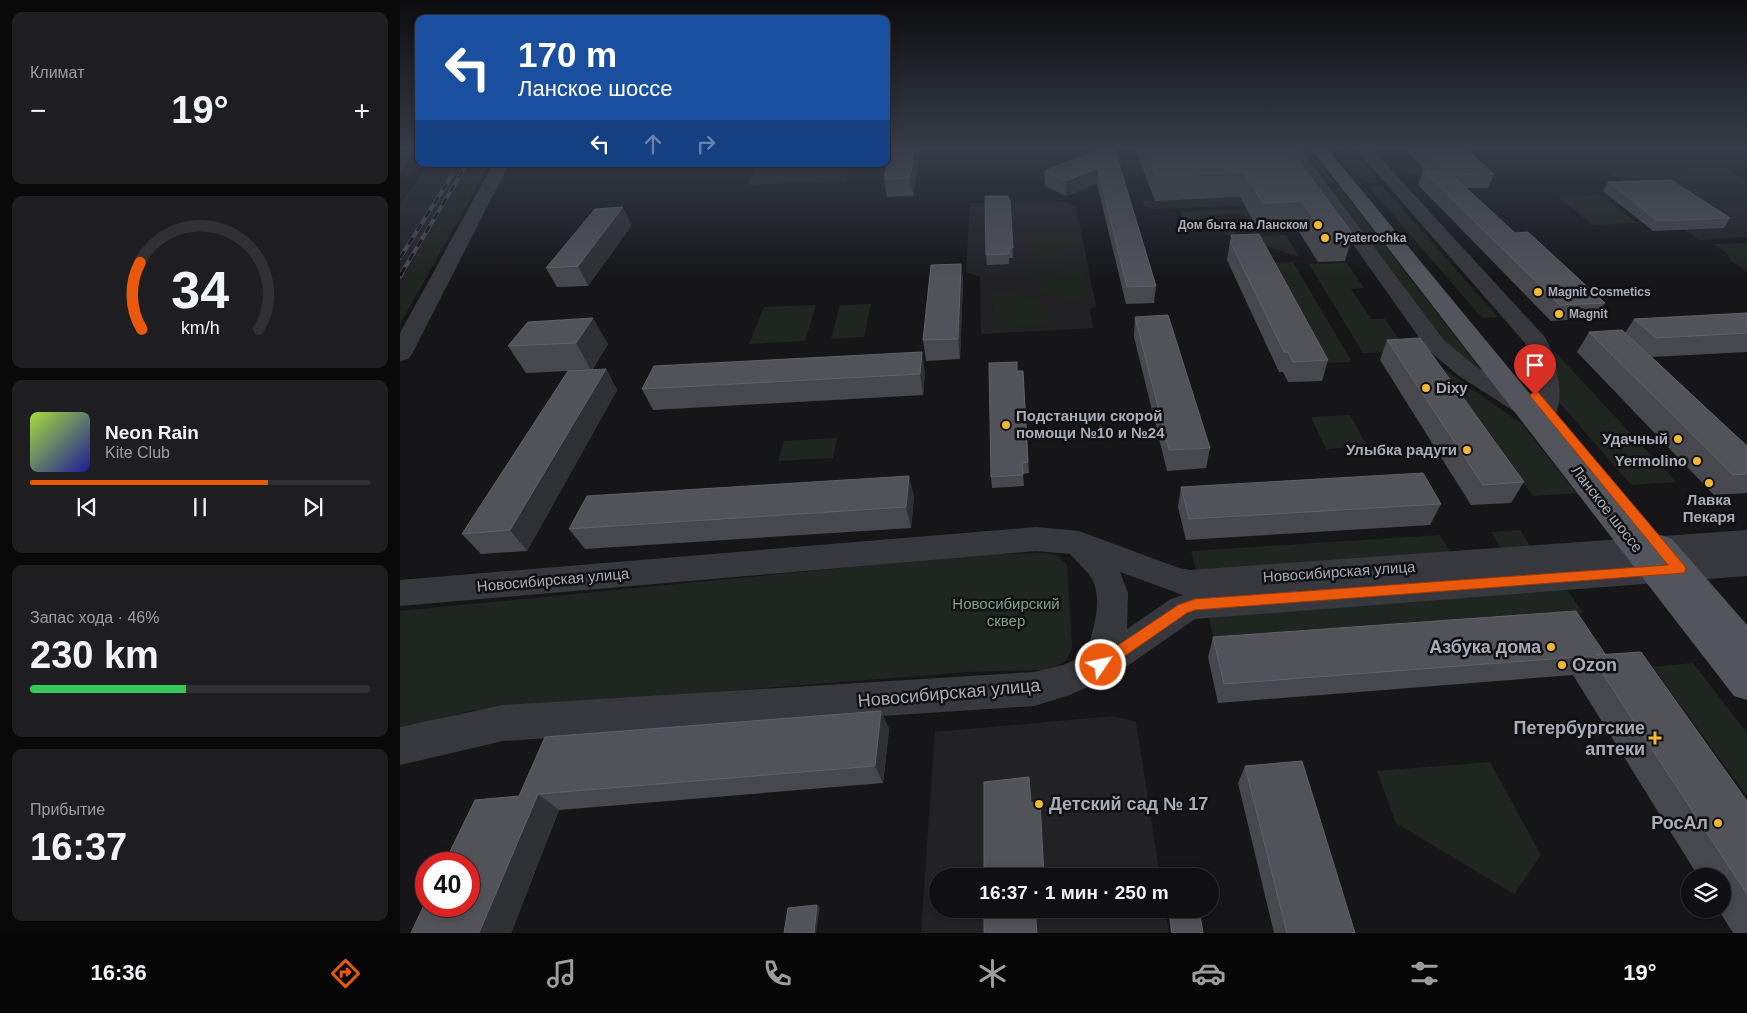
<!DOCTYPE html>
<html lang="ru">
<meta charset="utf-8">
<style>
:root{--surface:#101012;--page:#1e1e20;--text:#f1f3f6;--muted:#9c9d9f;--line:#303032;--accent:#ea580c}
body{margin:0;font-family:Helvetica,sans-serif;background:var(--page);color:var(--text);height:100vh;display:flex;flex-direction:column;font-size:19px;white-space:nowrap}
*{box-sizing:border-box;margin:0}
p{font-size:16px;color:var(--muted)}
.icon{flex:none;width:28px;height:28px;fill:none;stroke:currentColor;stroke-width:2;stroke-linecap:round;stroke-linejoin:round}
.map{position:relative;flex:1;overflow:hidden}
.sheet{display:flex;flex-direction:column;gap:12px;padding:12px;background:#09090a;width:400px}
.sheet>*{flex:none}
.hud{position:absolute;left:15px;top:15px;width:475px;height:152px;border-radius:10px;box-shadow:0 2px 8px #0003,0 0 0 1px var(--line);background:#1a4fa0;color:#fff;overflow:hidden}
.controls{position:absolute;left:1281px;top:868px;display:grid;gap:10px}
.controls a{display:grid;place-items:center;width:50px;height:50px;border-radius:50%;background:var(--surface);box-shadow:0 2px 8px #0003,0 0 0 1px var(--line);font-size:25px}
.speed{position:absolute;left:15px;top:852px;display:flex;gap:10px;font-size:25px;font-weight:700;text-align:center}
.speed>*{display:grid;place-content:center;width:65px;height:65px;border-radius:50%;background:var(--surface);box-shadow:0 2px 8px #0003,0 0 0 1px var(--line);line-height:1}
.speed .limit{border:8px solid #d22;background:#fff;color:#111}
.pin{position:absolute;display:grid;place-items:center;width:42px;height:42px;color:#fff;margin:-51px -21px;border-radius:50% 50% 50% 0;rotate:-45deg;box-shadow:0 0 5px #0007}
.pin .icon{rotate:45deg}
.me{position:absolute;width:55px;margin:-28px;rotate:56deg;stroke-linejoin:round;filter:drop-shadow(0 0 4px #0008)}
.turn{display:flex;align-items:center;gap:18px;height:105px;padding:0 20px;font-size:22px}
.turn .icon{width:65px;height:65px;stroke-width:2.5}
.turn b{display:block;font-size:35px;line-height:42px}
.lanes{display:flex;align-items:center;height:48px;padding:0 20px;background:#0003;justify-content:center;gap:25px;direction:ltr}
.lanes .off{opacity:.35}
.big{font-size:38px;font-weight:700;line-height:1.1}
.sheet .card{flex:1;display:flex;flex-direction:column;justify-content:center;gap:8px;min-width:0;padding:0 18px;border-radius:10px;background:var(--page)}
.sheet .dial{align-items:center;gap:0}
.dial svg{height:130px;overflow:visible;fill:none;stroke:var(--line);stroke-width:7;stroke-linecap:round;text-anchor:middle}
.dial text{fill:var(--text);stroke:none}
.song{display:flex;align-items:center;gap:15px}
.cover{width:60px;height:60px;border-radius:8px;background:linear-gradient(135deg,hsl(80 70% 55%),hsl(240 70% 35%))}
.played{height:5px;border-radius:2px;background:linear-gradient(90deg,var(--accent) 70%,var(--line) 70%)}
.keys{display:flex;justify-content:space-around;direction:ltr}
.heat{display:flex;justify-content:space-between;align-items:center;font-size:28px;direction:ltr}
.charge{height:8px;border-radius:4px;background:linear-gradient(90deg,#34c759 46%,var(--line) 0)}
.trip{position:absolute;left:529px;top:868px;width:290px;height:50px;border-radius:25px;background:var(--surface);box-shadow:0 2px 8px #0003,0 0 0 1px var(--line);font-weight:700;line-height:50px;text-align:center}
.tab-bar{display:flex;height:80px;justify-content:space-around;align-items:center;background:#060607;color:var(--muted)}
.tab-bar .icon{width:35px;height:35px}
.tab-bar .active{color:var(--accent)}
.tab-bar b{font-size:22px;color:var(--text)}
main{display:flex;flex:1;min-height:0}
.map>svg:first-child{display:block}
.built{fill:#222225}
.green{fill:#1e261f}
.lines{fill:none;stroke-linecap:round;stroke-linejoin:round}
.minor{fill:#37383d;fill-rule:evenodd}
.major{fill:#53555c;fill-rule:evenodd}
.rail-far1-casing{stroke:#4a4c52;stroke-width:4}
.rail-casing{stroke:#4a4c52;stroke-width:5}
.rail-far1{stroke:#111113;stroke-width:2.5;stroke-dasharray:8;stroke-linecap:butt}
.rail{stroke:#111113;stroke-width:3;stroke-dasharray:9;stroke-linecap:butt}
.wall{fill:#47484d}
.shaded-wall{fill:#2f3033}
.building{fill:#525359;stroke:#5f6168}
.route{fill:#ea580c;stroke:#983908}
.poi-dot{fill:#f1b834;stroke:#111113;stroke-width:2}
.labels{text-anchor:middle;stroke-width:5;stroke-linejoin:round;paint-order:stroke}
.far-poi-label{font-size:12px;font-weight:bold;fill:#a8acb8;stroke:#111113;text-anchor:start}
.poi-label{font-size:15px;font-weight:bold;fill:#a8acb8;stroke:#111113;text-anchor:end}
.street-label{font-size:15px;fill:#a8acb8;stroke:#111113}
.park-label{font-size:15px;fill:#7fa382;stroke:#111113}
.near-poi-label{font-size:18px;font-weight:bold;fill:#a8acb8;stroke:#111113;text-anchor:end}
.near-street-label{font-size:18px;fill:#a8acb8;stroke:#111113}
</style>
<main>
<section class="sheet">
<div class="card"><p>Климат</p>
<div class="heat"><a>−</a><b class="big">19°</b><a>+</a></div>
</div>
<div class="card dial"><svg viewBox="0 0 100 80">
<path d="M14 69A42 42 0 1 1 86 69"/>
<path d="M14 69A42 42 0 0 1 13 28" stroke="#ea580c"/>
<text x="50" y="56" font-size="32" font-weight="700">34</text>
<text x="50" y="72" font-size="11">km/h</text>
</svg></div>
<div class="card">
<div class="song"><i class="cover"></i><div><b>Neon Rain</b><p>Kite Club</p></div></div>
<div class="played"></div>
<div class="keys"><svg class="icon" aria-label="previous" viewBox="0 0 24 24"><path d="M18 5L8 12l10 7zM5 5v14"/></svg><svg class="icon" aria-label="pause" viewBox="0 0 24 24"><path d="M8 5v14M16 5v14"/></svg><svg class="icon" aria-label="next" viewBox="0 0 24 24"><path d="M6 5l10 7-10 7zM19 5v14"/></svg></div>
</div>
<div class="card"><p>Запас хода · 46%</p><b class="big">230 km</b><div class="charge"></div></div>
<div class="card"><p>Прибытие</p><b class="big">16:37</b></div>
</section>
<div class="map">
<svg width="1347" height="933" viewBox="0 0 1347 933">
<rect width="100%" height="100%" fill="#161618"/>
<g class="built">
<polygon points="29,164 86,164 0,317 0,204"/>
<polygon points="1323,167 1347,180 1347,237 1299,240 1220,184 1225,183 1209,172"/>
<polygon points="665,202 676,206 696,306 690,310 693,328 581,334 580,277 566,272 570,203"/>
<polygon points="1347,243 1347,272 1331,261 1328,254 1313,244"/>
<polygon points="714,716 736,722 760,876 538,876 538,909 765,909 769,933 521,933 535,732"/>
</g>
<g class="green">
<polygon points="899,147 908,147 935,183 926,184"/>
<polygon points="937,147 949,147 979,182 967,183"/>
<polygon points="705,154 741,154 749,169 735,171 707,159"/>
<polygon points="1035,162 1038,172 1003,174 994,165"/>
<polygon points="72,164 90,164 0,324 0,289"/>
<polygon points="358,164 451,164 445,182 347,185"/>
<polygon points="982,186 1098,317 1082,318 969,187"/>
<polygon points="940,188 1082,371 1074,368 1045,341 930,189"/>
<polygon points="1200,195 1237,223 1192,225 1157,196"/>
<polygon points="847,197 863,205 754,209 744,206 742,201"/>
<polygon points="870,209 876,219 853,220 841,214 808,215 798,224 784,220 780,211"/>
<polygon points="828,220 829,226 836,233 835,234 830,236 825,234 823,231 809,227 805,223 808,221"/>
<polygon points="670,231 672,240 650,256 635,258 633,236"/>
<polygon points="886,235 899,257 862,245 858,239 862,236"/>
<polygon points="1347,244 1347,264 1320,245"/>
<polygon points="893,262 952,362 920,363 867,263"/>
<polygon points="947,263 964,288 951,289 971,319 985,319 1007,351 963,353 909,264"/>
<polygon points="683,269 687,294 670,303 637,289 636,274"/>
<polygon points="615,291 644,304 647,325 595,328 593,293"/>
<polygon points="471,304 464,337 431,339 440,305"/>
<polygon points="416,305 405,341 349,344 364,307"/>
<polygon points="1154,351 1276,482 1231,485 1158,401"/>
<polygon points="1040,366 1123,425 1176,493 1133,496"/>
<polygon points="950,415 967,446 926,449 911,417"/>
<polygon points="437,438 433,458 378,461 384,441"/>
<polygon points="1120,530 1131,548 1102,550 1091,532"/>
<polygon points="1040,535 1051,553 796,570 791,551"/>
<path d="M646 553 658 556 667 565 672 645C670 662 659 666 644 670L569 672 69 711 0 729V611L586 554Z"/>
<polygon points="1166,588 1183,613 815,642 808,615"/>
<polygon points="1293,663 1347,733 1347,796 1253,667"/>
<polygon points="1090,762 1141,855 1114,894 996,823 977,771"/>
</g>
<g class="lines">
<g class="minor">
<path d="M884 147H899L1044 340 1075 366 1134 401 1132 366 1125 343 954 147H970L1144 336C1155 352 1166 398 1155 415 1146 417 1145 415 1138 415 1130 415 1129 417 1120 415L1059 376 1028 350Z"/>
<polygon points="93,164 109,164 12,354 8,359 0,361 0,333"/>
<path d="M636 527 679 531 779 568 790 570 1347 530V576L795 619 713 676 667 696 634 706 103 741 0 765V727L103 705 634 672 663 665 686 655C692 633 703 603 693 581 688 571 677 562 670 554L636 551 0 606V580ZM720 572 783 595 771 599 727 629 728 593Z"/>
</g>
<polygon class="major" points="910,147 926,147 1250,539 1261,535 1272,539 1347,625 1347,700 1334,696"/>
<g class="rail-far1-casing">
<g id="rail-far1">
<polyline points="0,258 51,177"/>
<polyline points="1,274 67,164"/>
</g>
</g>
<g class="rail-casing">
<polyline id="rail" points="0,276 2,273"/>
</g>
<use href="#rail-far1" class="rail-far1"/>
<use href="#rail" class="rail"/>
</g>
<g class="wall">
<polygon points="520,147 513,196 487,197 484,179"/>
<polygon points="586,147 641,147 586,149"/>
<polygon points="706,147 756,286 754,303 726,304 697,184 666,196 645,186 644,171"/>
<polygon points="736,147 888,147 953,234 945,261 918,262 896,227 858,229 840,197 755,201 736,150"/>
<polygon points="1003,147 1064,147 1094,174 1088,188 1067,188 1115,233 1205,303 1196,318 1151,321 1018,185 1023,171 1026,171"/>
<polygon points="1208,182 1330,218 1324,228 1253,231 1203,191"/>
<polygon points="608,200 610,200 613,258 609,258 609,264 587,265 586,255"/>
<polygon points="223,207 231,226 188,286 157,287 146,268"/>
<polygon points="831,235 928,360 922,381 888,382 883,372 879,372 827,260"/>
<polygon points="561,264 563,283 560,359 526,361 523,340"/>
<polygon points="1347,313 1347,352 1252,357 1347,446 1347,493 1314,495 1177,352 1189,332 1225,333 1234,319"/>
<polygon points="735,317 810,448 806,468 767,471 734,337"/>
<polygon points="128,322 208,344 192,370 206,369 217,390 127,551 81,554 62,534 168,371 126,373 108,346"/>
<polygon points="987,340 1124,482 1111,503 1071,505 980,360"/>
<polygon points="617,371 623,371 629,473 623,474 624,486 592,488 591,477"/>
<polygon points="525,373 523,395 253,410 242,389"/>
<polygon points="781,487 1041,504 1030,525 786,540 778,507"/>
<polygon points="514,496 511,528 185,549 169,529"/>
<polygon points="813,637 1205,654 1347,801 1347,933 1333,933 1318,909 1322,909 1322,876 1298,876 1173,675 818,703 808,657"/>
<polygon points="481,711 489,729 483,783 159,810 111,933 11,933 119,796"/>
<polygon points="845,766 955,933 874,933 838,783"/>
<polygon points="768,909 799,909 803,933 771,933"/>
</g>
<g class="shaded-wall">
<polygon points="0,147 18,147 0,172"/>
<polygon points="515,147 520,147 513,196 510,178"/>
<polygon points="698,168 697,184 666,196 666,181"/>
<polygon points="223,207 231,226 188,286 178,266"/>
<polygon points="561,264 563,283 560,359 558,339"/>
<polygon points="193,318 208,344 191,370 176,343"/>
<polygon points="522,352 525,373 523,395 520,374"/>
<polygon points="206,369 217,390 127,551 110,530"/>
<polygon points="509,476 514,496 511,528 506,507"/>
<polygon points="481,711 489,729 483,783 475,766"/>
<polygon points="138,794 159,810 111,933 79,933"/>
<polygon points="417,905 420,907 416,933 414,933"/>
</g>
<g class="building">
<polygon points="491,147 515,147 510,178 484,179"/>
<polygon points="706,147 714,147 756,286 727,287 698,168 666,181 644,171"/>
<polygon points="746,147 888,147 953,234 925,235 902,201 863,203 844,172 757,176"/>
<polygon points="1021,147 1064,147 1094,174 1052,175 1115,233 1128,232 1205,303 1160,305 1023,171 1044,170"/>
<polygon points="1271,180 1330,218 1258,221 1208,182"/>
<polygon points="585,196 608,196 608,200 610,200 613,248 608,248 609,254 586,255"/>
<polygon points="223,207 178,266 146,268 195,209"/>
<polygon points="859,234 928,360 893,362 888,352 884,352 830,241 834,241 831,235"/>
<polygon points="561,264 558,339 523,340 531,265"/>
<polygon points="1347,313 1347,333 1256,338 1234,319"/>
<polygon points="768,315 810,448 769,450 735,317"/>
<polygon points="193,318 176,343 108,346 128,322"/>
<polygon points="1222,330 1347,446 1347,474 1333,475 1189,332"/>
<polygon points="1020,338 1124,482 1083,485 987,340"/>
<polygon points="522,352 520,374 242,389 254,366"/>
<polygon points="617,362 617,371 623,371 628,462 622,463 623,475 591,477 589,363"/>
<polygon points="206,369 110,530 62,534 168,371"/>
<polygon points="1023,473 1041,504 789,519 781,487"/>
<polygon points="509,476 506,507 169,529 187,496"/>
<polygon points="1176,611 1205,654 1196,655 1241,652 1347,801 1347,894 1191,656 824,684 813,637"/>
<polygon points="481,711 475,766 138,794 79,933 11,933 26,901 26,906 69,906 69,864 44,864 75,800 119,796 145,737"/>
<polygon points="902,761 955,933 887,933 845,766"/>
<polygon points="629,777 631,803 640,802 644,876 584,876 584,782"/>
<polygon points="417,905 414,933 384,933 388,908"/>
<polygon points="584,909 635,909 637,933 584,933"/>
<polygon points="769,909 799,909 803,933 772,933"/>
</g>
<linearGradient id="sky" x2="0" y2="1"><stop stop-color="#0c0c0d"/><stop offset="0.53" stop-color="#363c48"/><stop offset="1" stop-color="#363c48" stop-opacity="0"/></linearGradient>
<rect width="1347" height="278" fill="url(#sky)"/>
<polygon class="route" points="1135,391 1138,392 1284,565 1286,569 1284,573 795,610 787,613 706,669 701,671 696,669 694,665 696,660 778,605 795,599 1268,565 1131,397 1130,395"/>
<g class="poi-dot">
<circle cx="918" cy="225" r="5"/>
<circle cx="925" cy="238" r="5"/>
<circle cx="1138" cy="292" r="5"/>
<circle cx="1159" cy="314" r="5"/>
<circle cx="1026" cy="388" r="5"/>
<circle cx="606" cy="425" r="5"/>
<circle cx="1278" cy="439" r="5"/>
<circle cx="1067" cy="450" r="5"/>
<circle cx="1297" cy="461" r="5"/>
<circle cx="1309" cy="483" r="5"/>
<circle cx="1151" cy="647" r="5"/>
<circle cx="1162" cy="665" r="5"/>
<path d="M1252.5 730.5h5v5h5v5h-5v5h-5v-5h-5v-5h5z"/>
<circle cx="639" cy="804" r="5"/>
<circle cx="1318" cy="823" r="5"/>
</g>
<g class="labels">
<g class="far-poi-label">
<text x="908" y="229" text-anchor="end">Дом быта на Ланском</text>
<text x="935" y="242">Pyaterochka</text>
<text x="1148" y="296">Magnit Cosmetics</text>
<text x="1169" y="318">Magnit</text>
</g>
<g class="poi-label">
<text x="1036" y="393" text-anchor="start">Dixy</text>
<text x="616" y="421" text-anchor="start">Подстанции скорой<tspan x="616" dy="17">помощи №10 и №24</tspan></text>
<text x="1268" y="444">Удачный</text>
<text x="1057" y="455">Улыбка радуги</text>
<text x="1287" y="466">Yermolino</text>
<text x="1309" y="505" text-anchor="middle">Лавка<tspan x="1309" dy="17">Пекаря</tspan></text>
</g>
<g class="street-label">
<text transform="translate(1207 509) rotate(52)" y="5">Ланское шоссе</text>
<text transform="translate(939 572) rotate(-4)" y="5">Новосибирская улица</text>
<text transform="translate(153 580) rotate(-5)" y="5">Новосибирская улица</text>
</g>
<g class="park-label">
<text x="606" y="609">Новосибирский<tspan x="606" dy="17">сквер</tspan></text>
</g>
<g class="near-poi-label">
<text x="1141" y="653">Азбука дома</text>
<text x="1172" y="671" text-anchor="start">Ozon</text>
<text x="1245" y="734">Петербургские<tspan x="1245" dy="21">аптеки</tspan></text>
<text x="649" y="810" text-anchor="start">Детский сад № 17</text>
<text x="1308" y="829">РосАл</text>
</g>
<g class="near-street-label">
<text transform="translate(549 693) rotate(-5)" y="6">Новосибирская улица</text>
</g>
</g>
</svg>
<div class="controls">
<a><svg class="icon" aria-label="layers" viewBox="0 0 24 24"><path d="M12 4l9 5-9 5-9-5zM3 14l9 5 9-5"/></svg></a>
</div>
<div class="speed"><div class="limit">40</div></div>
<div class="pin" style="left:1135px;top:395px;background:#d93025"><svg class="icon" aria-label="arrive" viewBox="0 0 24 24"><path d="M6 21V4h12l-3 4 3 4H6"/></svg></div>
<svg class="me" style="left:701px;top:665px" viewBox="-20 -20 40 40"><circle r="17" fill="#ea580c" stroke="#fff" stroke-width="3"/><path d="M0-11L8 9 0 5-8 9z" fill="#fff"/></svg>
<div class="trip">16:37 · 1 мин · 250 m</div>
<div class="hud">
<div class="turn"><svg class="icon" aria-label="left" viewBox="0 0 24 24"><path d="M17 20v-9H6M10 6l-5 5 5 5"/></svg><div><b>170 m</b>Ланское шоссе</div></div>
<div class="lanes"><svg class="icon" aria-label="left" viewBox="0 0 24 24"><path d="M17 20v-9H6M10 6l-5 5 5 5"/></svg><svg class="icon off" aria-label="ahead" viewBox="0 0 24 24"><path d="M12 20V5M6 11l6-6 6 6"/></svg><svg class="icon off" aria-label="right" viewBox="0 0 24 24"><path d="M7 20v-9h11M14 6l5 5-5 5"/></svg></div>
</div>
</div>
</main>
<nav class="tab-bar">
<b>16:36</b>
<svg class="icon active" aria-label="directions" viewBox="0 0 24 24"><path d="M12 3l9 9-9 9-9-9zM9 14v-3h6M13 9l2 2-2 2"/></svg>
<svg class="icon" aria-label="music" viewBox="0 0 24 24"><path d="M9 18V5l10-2v13"/><circle cx="6" cy="18" r="3"/><circle cx="16" cy="16" r="3"/></svg>
<svg class="icon" aria-label="phone" viewBox="0 0 24 24"><path d="M5 4h4l2 5-3 2q2 4 5 5l2-3 5 2v4C11 20 4 13 5 4z"/></svg>
<svg class="icon" aria-label="climate" viewBox="0 0 24 24"><path d="M12 3v18M4 7l16 10M4 17L20 7"/></svg>
<svg class="icon" aria-label="car" viewBox="0 0 24 24"><path d="M5 17H2v-5l4-1 3-4h7l3 4 3 1v5h-3M9 17h6M6 11h13"/><circle cx="7" cy="17" r="2"/><circle cx="17" cy="17" r="2"/></svg>
<svg class="icon" aria-label="filters" viewBox="0 0 24 24"><path d="M4 7h16M4 17h16"/><circle cx="9" cy="7" r="2"/><circle cx="15" cy="17" r="2"/></svg>
<b>19°</b>
</nav>
